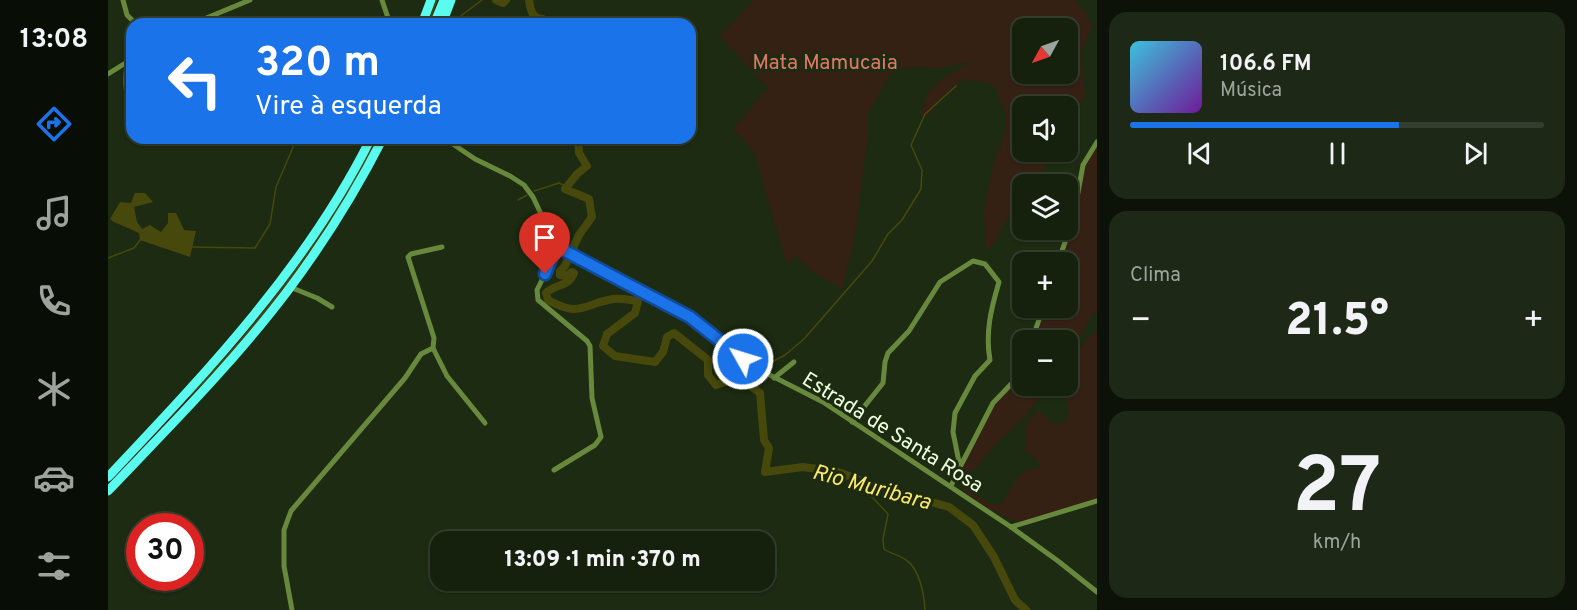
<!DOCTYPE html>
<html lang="pt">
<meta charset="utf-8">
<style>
:root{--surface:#15200d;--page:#1e2816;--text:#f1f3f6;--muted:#9da39d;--line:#343e2e;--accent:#1a73e8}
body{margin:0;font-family:Overpass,sans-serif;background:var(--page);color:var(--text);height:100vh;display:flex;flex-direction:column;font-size:22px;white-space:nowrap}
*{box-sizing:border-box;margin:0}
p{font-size:20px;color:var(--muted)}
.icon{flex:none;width:33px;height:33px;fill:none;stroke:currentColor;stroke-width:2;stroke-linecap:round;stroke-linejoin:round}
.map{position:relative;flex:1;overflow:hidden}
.drawer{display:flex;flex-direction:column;gap:12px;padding:12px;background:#0c1207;width:480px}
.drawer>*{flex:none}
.top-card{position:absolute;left:18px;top:18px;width:570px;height:126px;border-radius:18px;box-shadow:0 2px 4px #0004,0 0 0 2px var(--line);background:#1a73e8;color:#fff;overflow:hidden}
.needle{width:39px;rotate:230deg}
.buttons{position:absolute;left:904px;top:18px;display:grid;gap:12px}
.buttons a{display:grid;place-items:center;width:66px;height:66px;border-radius:12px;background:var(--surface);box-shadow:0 2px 4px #0004,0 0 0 2px var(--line);font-size:30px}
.speed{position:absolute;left:18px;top:513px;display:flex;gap:12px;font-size:30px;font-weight:700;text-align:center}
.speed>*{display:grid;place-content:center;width:78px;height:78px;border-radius:50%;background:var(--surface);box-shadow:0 2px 4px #0004,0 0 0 2px var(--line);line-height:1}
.speed .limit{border:9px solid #d22;background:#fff;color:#111}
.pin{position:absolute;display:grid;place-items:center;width:51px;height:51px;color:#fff;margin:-62px -26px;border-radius:50% 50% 50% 0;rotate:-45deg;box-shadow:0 0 6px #0007}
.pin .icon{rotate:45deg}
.me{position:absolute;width:66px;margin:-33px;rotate:309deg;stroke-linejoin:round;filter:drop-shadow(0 0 4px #0008)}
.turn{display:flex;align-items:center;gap:21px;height:126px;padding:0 30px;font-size:27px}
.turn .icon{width:78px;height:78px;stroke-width:2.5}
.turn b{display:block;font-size:42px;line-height:51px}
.big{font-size:45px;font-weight:800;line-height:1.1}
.drawer .tile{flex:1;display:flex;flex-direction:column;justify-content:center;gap:9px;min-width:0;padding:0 21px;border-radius:18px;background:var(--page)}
.drawer .dial{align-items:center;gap:0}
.dial b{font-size:78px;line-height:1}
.song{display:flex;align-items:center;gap:18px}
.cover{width:72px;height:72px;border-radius:9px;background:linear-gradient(135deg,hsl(190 70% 55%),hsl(280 70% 35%))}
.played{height:6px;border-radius:3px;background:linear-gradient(90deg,var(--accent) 65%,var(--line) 65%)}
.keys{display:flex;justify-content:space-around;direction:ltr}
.heat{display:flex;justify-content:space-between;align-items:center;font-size:33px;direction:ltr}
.trip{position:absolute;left:322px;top:531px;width:345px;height:60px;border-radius:18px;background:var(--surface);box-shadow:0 2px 4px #0004,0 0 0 2px var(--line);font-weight:800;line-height:60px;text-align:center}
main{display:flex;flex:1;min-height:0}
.dock{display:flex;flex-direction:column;width:108px;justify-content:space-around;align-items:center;background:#080d05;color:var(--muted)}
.dock .icon{width:42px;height:42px}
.dock .selected{color:var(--accent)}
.dock b{font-size:27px;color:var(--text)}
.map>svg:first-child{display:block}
.green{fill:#352014;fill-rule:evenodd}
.water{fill:#47490c}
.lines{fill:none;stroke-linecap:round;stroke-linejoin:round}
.stream{stroke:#47490c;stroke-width:1.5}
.river{stroke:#47490c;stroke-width:8}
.street{stroke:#68893d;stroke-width:5}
.highway{stroke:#59fcee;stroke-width:9}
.route-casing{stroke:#114b97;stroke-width:15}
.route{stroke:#1a73e8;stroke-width:10}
.labels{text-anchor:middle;stroke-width:6;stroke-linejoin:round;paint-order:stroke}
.park-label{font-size:21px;fill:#df7867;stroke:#1c2b11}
.street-label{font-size:21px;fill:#edfedc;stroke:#1c2b11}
.water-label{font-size:22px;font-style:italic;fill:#fde86b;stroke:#1c2b11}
</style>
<main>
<nav class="dock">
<b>13:08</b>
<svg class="icon selected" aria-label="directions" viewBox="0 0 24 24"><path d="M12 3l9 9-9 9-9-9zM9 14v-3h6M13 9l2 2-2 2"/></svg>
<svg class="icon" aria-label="music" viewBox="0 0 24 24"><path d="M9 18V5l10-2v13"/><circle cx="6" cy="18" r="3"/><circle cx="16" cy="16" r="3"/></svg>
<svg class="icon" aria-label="phone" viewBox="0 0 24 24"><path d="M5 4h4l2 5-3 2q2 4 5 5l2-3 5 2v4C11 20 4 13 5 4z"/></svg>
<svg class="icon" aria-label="climate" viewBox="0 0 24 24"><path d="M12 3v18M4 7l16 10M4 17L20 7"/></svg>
<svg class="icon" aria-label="car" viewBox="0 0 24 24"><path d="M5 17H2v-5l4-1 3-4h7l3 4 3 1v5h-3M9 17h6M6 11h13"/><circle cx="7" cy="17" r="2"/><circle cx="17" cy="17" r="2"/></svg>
<svg class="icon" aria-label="filters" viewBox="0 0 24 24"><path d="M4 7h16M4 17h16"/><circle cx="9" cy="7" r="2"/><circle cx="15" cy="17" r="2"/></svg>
</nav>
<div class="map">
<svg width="989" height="610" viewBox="0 0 989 610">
<rect width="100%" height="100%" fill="#1c2b11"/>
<g class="green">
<path d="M646 0H967L979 14 984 26 973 52 977 94 960 133V106H915V152H949L925 184H915V198L894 227 887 243 878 250 876 207 887 160 898 129V115L887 86 879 82 853 80 829 103 818 118 813 113C820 80 840 78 863 61L834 68 798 67 787 72 780 78 760 113V134L746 240 734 289 705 272 688 256 679 264 646 152 625 129 660 88 612 36ZM960 28V74H915V28Z"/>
<path d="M268 138H273C244 188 216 239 180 285 125 356 61 420 0 485V479L83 392 245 181Z"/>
<polygon points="989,146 989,312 985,314 960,357 960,340 923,340 935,308 960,308 960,262 953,262 969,216 975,171"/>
<path d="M989 330V498L917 522C894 521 874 503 855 491L852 485 884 504 893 505C904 491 908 467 930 468L933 466 928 459 918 452C919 430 912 430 928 412H933L945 424H951L958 420 961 413 957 386H960V376L970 365 972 349 979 339Z"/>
<polygon points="915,360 915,386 941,386 917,416 886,446 867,469 858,476 853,473 856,464 885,406 899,390"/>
</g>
<polygon class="water" points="27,193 37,193 45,202 26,207 29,222 34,229 42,225 53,232 60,223 60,213 68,213 76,230 88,231 82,257 32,240 31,233 6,222 2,219 12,202 23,203"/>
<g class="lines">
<g class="stream">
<polyline points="320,24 329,0"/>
<polyline points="348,24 350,18 374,0"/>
<polyline points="426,191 451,183 457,186"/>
<polyline points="410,200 419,195"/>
<polyline points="82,247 147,248 162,224 168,187 189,138"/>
<polyline points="0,258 26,248 32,240"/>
<polyline points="657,371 662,363 677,355 696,339 764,261 780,234 794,220 813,189 814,170 803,145 817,114 848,86"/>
<polyline points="646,388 654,375"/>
<path d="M82 396C154 322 215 239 264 149"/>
<path d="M730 472 766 499 780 514 775 539 776 549C783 554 792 555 798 560 812 569 816 595 817 610"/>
</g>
<g class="river">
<polyline points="388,0 395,3 398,0"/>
<path d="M421 0C423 10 423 18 435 19L439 24"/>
<path d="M470 138 471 153 479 166 469 174 457 189 481 199 484 217 471 235 457 266 452 271V275L458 276 464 272 466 273C461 287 447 284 438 293L440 300C472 318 475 304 505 299 514 298 521 300 530 301L527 313 499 334 495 346 507 356 547 362 555 352 559 337 566 333 600 360V375L608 385C633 376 631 377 652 393L656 440 661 448 657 472 695 467 730 472 771 487 841 507 865 525 886 557 907 600 918 610"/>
</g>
<g class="street">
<polyline points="15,0 19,15 28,24"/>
<polyline points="274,0 282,24"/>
<polyline points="84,24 142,0"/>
<path d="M19 63C17 80 17 97 24 113"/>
<polyline points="0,74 24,59"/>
<polyline points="336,138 367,159 402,176 416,185 425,197 443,235 449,244 459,252 582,317 646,367 715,402 903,527 950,561 989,592"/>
<polyline points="950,262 965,220 975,165 989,142"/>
<polyline points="182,287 209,298 224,307"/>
<polyline points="924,340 935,308"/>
<polyline points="325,348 339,376 377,423"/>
<polyline points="666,378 686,362"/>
<path d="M744 422 775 383 777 362 780 353 801 331 832 282 865 261 877 264 891 282C883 309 877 333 882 360L867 376 847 413 845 432 852 467 843 486"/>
<polyline points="852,467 885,403 908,379 915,365"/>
<polyline points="446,470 487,445 493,437 484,398 482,346 479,341 430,300 429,290 437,274 449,244"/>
<polyline points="903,527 989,501"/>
<polyline points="184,610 176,566 176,530 183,511 297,378 313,354 325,348 326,338 300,257 303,254 334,247"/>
</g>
<g class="highway">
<polyline points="314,24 323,0"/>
<polyline points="326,24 336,0"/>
<polyline points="334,24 343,0"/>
<path d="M0 477C98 373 199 267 263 138"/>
<path d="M0 491C61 427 124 364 178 293 215 244 247 193 275 138"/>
</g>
</g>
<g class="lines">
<g class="route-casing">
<polyline id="route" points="437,274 449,244 459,252 582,317 635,359"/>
</g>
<use href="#route" class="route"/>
</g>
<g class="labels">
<g class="park-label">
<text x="717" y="69">Mata Mamucaia</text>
</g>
<g class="street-label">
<text transform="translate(785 432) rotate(32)" y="7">Estrada de Santa Rosa</text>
</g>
<g class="water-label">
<text transform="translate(764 486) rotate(15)" y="8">Rio Muribara</text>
</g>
</g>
</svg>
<div class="buttons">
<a><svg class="needle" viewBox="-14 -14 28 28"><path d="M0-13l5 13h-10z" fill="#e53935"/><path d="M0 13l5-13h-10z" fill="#9da39d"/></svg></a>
<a><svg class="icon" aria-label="sound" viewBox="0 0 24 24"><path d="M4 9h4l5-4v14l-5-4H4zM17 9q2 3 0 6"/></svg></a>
<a><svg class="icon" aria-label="layers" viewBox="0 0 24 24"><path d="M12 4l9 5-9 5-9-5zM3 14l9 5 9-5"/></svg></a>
<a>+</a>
<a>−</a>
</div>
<div class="speed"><div class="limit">30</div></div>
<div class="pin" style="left:437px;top:274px;background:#d93025"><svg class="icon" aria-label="arrive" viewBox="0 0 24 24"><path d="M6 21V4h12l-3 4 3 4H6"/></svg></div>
<svg class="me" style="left:635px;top:359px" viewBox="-20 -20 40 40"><circle r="17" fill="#1a73e8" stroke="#fff" stroke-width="3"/><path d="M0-11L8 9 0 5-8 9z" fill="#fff"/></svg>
<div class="trip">13:09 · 1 min · 370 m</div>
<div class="top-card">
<div class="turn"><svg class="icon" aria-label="left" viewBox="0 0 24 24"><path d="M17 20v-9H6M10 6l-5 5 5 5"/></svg><div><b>320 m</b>Vire à esquerda</div></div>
</div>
</div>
<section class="drawer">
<div class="tile">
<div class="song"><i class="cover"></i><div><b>106.6 FM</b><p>Música</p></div></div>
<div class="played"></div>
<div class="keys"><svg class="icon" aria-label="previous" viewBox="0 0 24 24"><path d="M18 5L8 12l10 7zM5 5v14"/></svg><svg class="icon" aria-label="pause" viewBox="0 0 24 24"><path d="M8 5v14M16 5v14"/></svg><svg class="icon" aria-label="next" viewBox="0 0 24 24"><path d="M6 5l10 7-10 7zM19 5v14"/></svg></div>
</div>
<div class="tile"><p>Clima</p>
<div class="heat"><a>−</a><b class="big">21.5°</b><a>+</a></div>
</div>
<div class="tile dial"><b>27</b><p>km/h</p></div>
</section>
</main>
